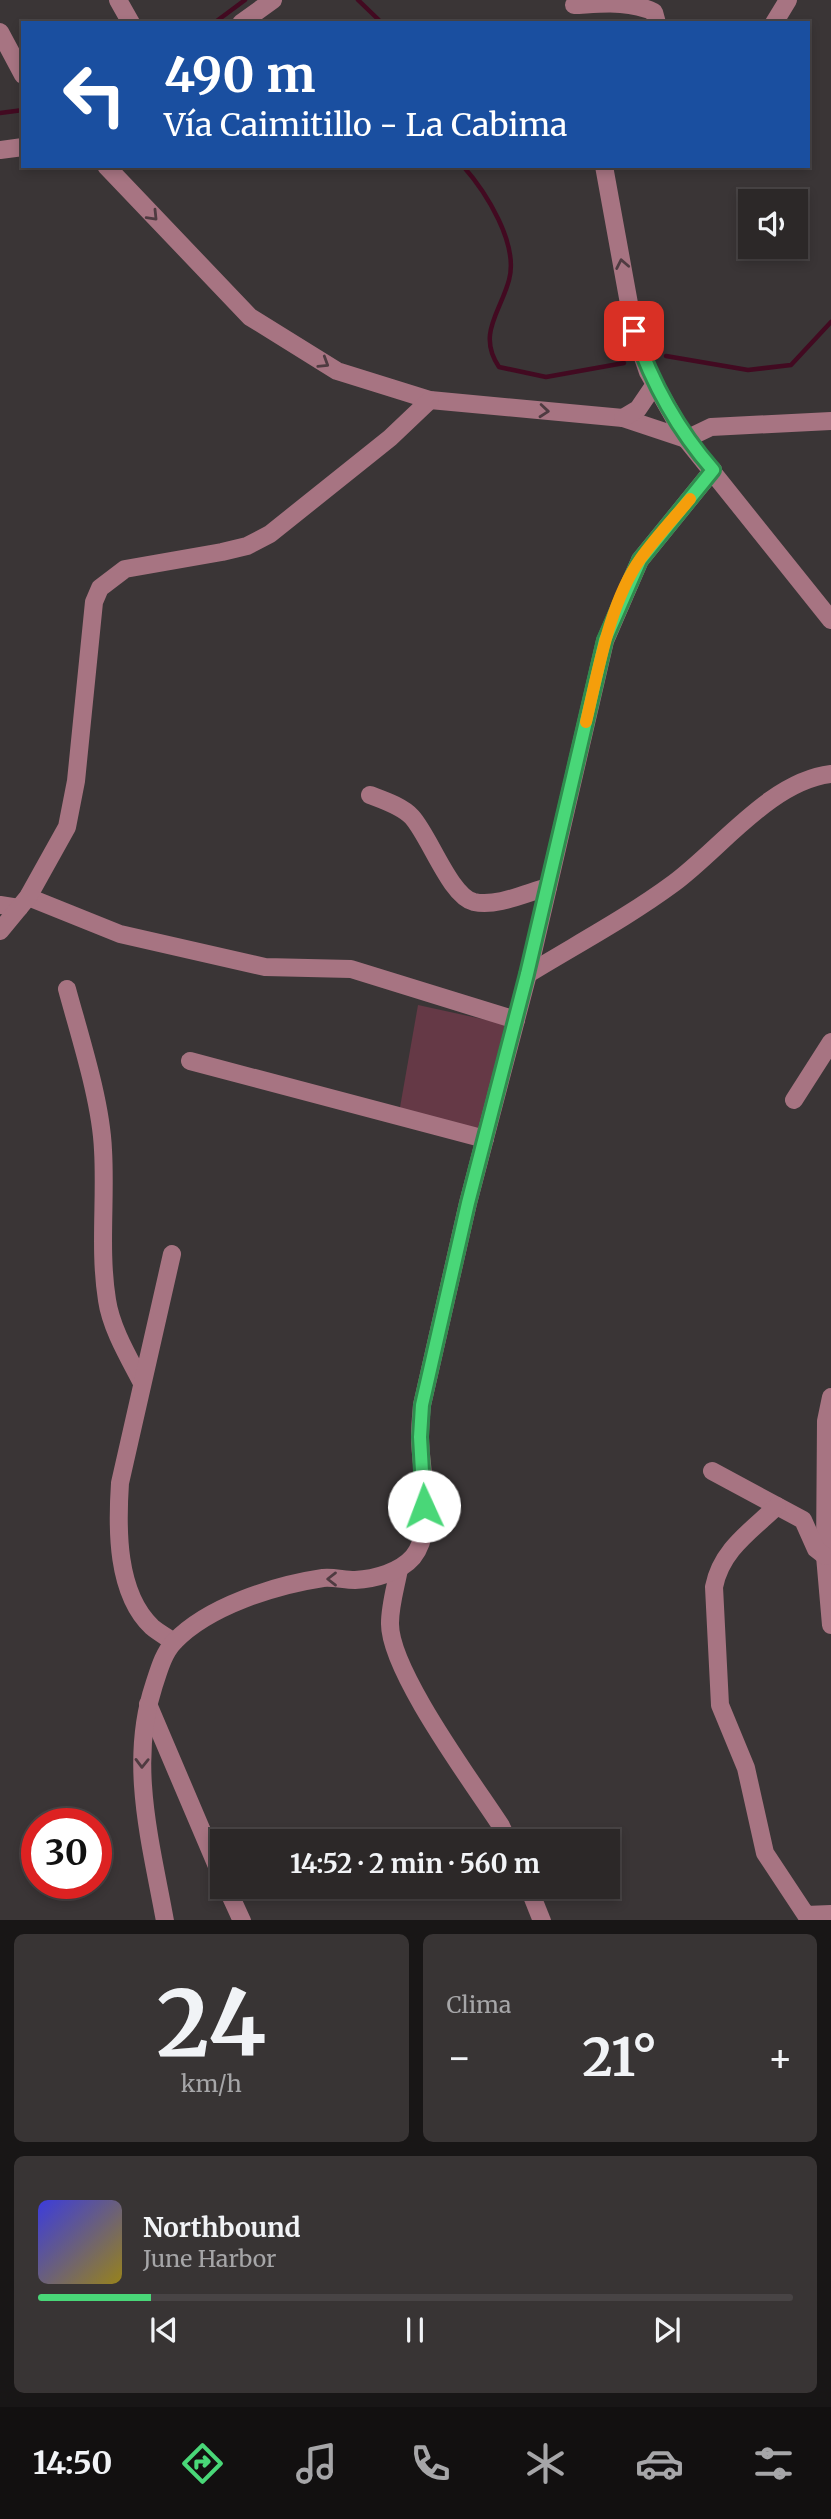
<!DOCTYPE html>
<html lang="es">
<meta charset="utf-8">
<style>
:root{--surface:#2c2828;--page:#383434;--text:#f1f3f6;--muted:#a6a6a8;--line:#484445;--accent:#49d778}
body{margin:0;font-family:Merriweather,serif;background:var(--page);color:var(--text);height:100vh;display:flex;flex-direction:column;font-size:26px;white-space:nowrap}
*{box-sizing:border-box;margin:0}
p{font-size:23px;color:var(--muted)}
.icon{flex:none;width:38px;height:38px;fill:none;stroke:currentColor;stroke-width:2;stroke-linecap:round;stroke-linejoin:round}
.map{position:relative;height:1920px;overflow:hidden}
.details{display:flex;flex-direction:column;gap:14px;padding:14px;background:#181616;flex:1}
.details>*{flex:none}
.banner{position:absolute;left:21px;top:21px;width:789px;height:147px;border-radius:0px;box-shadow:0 4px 10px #0003,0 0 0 2px var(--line);background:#1a4fa0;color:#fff;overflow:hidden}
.controls{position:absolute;left:738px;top:189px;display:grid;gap:14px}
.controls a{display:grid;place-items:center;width:70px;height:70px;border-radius:0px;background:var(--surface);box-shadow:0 4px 10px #0003,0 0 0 2px var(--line);font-size:35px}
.speed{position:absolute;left:21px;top:1808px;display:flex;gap:14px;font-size:35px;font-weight:700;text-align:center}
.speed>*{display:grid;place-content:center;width:91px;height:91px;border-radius:50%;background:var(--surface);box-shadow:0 4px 10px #0003,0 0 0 2px var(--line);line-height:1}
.speed .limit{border:10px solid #d22;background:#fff;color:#111}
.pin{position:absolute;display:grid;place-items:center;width:60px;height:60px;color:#fff;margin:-30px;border-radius:14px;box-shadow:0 4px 10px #0006}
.me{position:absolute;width:77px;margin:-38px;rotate:358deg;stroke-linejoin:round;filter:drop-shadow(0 0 5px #0008)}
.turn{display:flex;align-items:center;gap:24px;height:147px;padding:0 28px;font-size:32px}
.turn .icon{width:91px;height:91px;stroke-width:2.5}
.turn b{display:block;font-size:49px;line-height:60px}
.big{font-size:52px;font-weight:700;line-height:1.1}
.details .card{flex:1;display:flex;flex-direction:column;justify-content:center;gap:10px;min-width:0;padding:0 24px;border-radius:10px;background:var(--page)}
.details .dial{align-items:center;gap:0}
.dial b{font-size:91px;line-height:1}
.song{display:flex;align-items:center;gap:21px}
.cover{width:84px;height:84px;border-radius:10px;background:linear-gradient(135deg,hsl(240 70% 55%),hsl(50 70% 35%))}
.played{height:7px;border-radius:4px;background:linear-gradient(90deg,var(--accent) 15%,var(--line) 15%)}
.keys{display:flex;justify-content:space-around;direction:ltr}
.heat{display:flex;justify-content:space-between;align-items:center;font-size:38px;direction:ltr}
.details .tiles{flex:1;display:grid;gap:14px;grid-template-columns:1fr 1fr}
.card:last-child{grid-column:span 2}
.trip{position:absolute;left:210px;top:1829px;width:410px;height:70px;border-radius:0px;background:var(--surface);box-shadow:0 4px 10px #0003,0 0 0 2px var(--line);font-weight:700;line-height:70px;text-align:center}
.tabs{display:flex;height:112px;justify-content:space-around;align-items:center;background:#121010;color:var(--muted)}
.tabs .icon{width:49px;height:49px}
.tabs .current{color:var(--accent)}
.tabs b{font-size:32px;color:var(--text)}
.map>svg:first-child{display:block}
.green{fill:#653946}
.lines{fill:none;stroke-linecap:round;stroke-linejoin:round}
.stream{stroke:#420a21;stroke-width:4.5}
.minor{stroke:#a77482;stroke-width:18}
.oneway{stroke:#4f3b41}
.route-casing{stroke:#2f8c4e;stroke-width:18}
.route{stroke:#49d778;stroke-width:12}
.slow{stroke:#f59e0b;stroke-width:12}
</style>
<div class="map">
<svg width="831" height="1921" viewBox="0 0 831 1921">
<rect width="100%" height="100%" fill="#3a3536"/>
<polygon class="green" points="418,1005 505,1024 478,1132 399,1113"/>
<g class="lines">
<g class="stream">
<polyline points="358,0 382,23"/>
<polyline points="214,23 245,0"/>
<polyline points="0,113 23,110"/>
<path d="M463 166C486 192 519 244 509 280 500 313 477 334 499 367L546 377 624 363"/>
<polyline points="666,356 748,370 791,365 831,322"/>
</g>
<g class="minor">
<polyline points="118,0 131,23"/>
<path d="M574 5C600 4 629 0 654 12L657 23"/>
<polyline points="241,23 273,0"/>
<polyline points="774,23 788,0"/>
<polyline points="0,32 23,75"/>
<polyline points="0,150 23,147"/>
<polyline points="106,166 250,317 337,371 430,400 623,418 686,439 711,427 831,421"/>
<polyline points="604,166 634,331 648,372 686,439 831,620"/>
<polyline points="623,418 638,409 655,384"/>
<path d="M370 795C383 800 402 806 412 817 430 837 450 896 474 902 497 907 526 893 548 887"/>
<polyline points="28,897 120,934 265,967 351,969 516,1020"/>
<polyline points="0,905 19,908"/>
<polyline points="0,931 28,897 67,827 76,781 94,602 100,588 125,569 222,552 247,546 270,534 390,438 430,400"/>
<path d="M528 974C577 944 628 917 674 883 721 848 771 781 831 774"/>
<path d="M67 989C80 1037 101 1101 103 1150 106 1200 99 1250 107 1300 111 1328 129 1358 142 1383"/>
<polyline points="190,1061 485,1139"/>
<polyline points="794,1100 831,1042"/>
<path d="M172 1254 120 1483C117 1528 116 1593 152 1627 159 1633 167 1637 174 1642"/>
<polyline points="831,1397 826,1421 825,1556 831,1625"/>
<polyline points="712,1471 803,1520 816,1549 825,1556"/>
<path d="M777 1506C751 1531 721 1550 714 1587L720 1705 746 1768 765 1853 806 1915 831 1914"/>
<path d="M399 1569C396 1586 390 1605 390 1623 389 1670 473 1783 501 1826L508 1841"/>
<polyline points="148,1704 222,1878"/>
<polyline points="226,1886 242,1921"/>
<polyline points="528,1886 542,1921"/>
<path d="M165 1921C151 1843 128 1763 154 1685 159 1670 163 1654 174 1642 208 1606 276 1585 323 1578 334 1577 344 1580 355 1580 375 1579 400 1572 413 1557 436 1529 420 1470 420 1437 420 1426 421 1416 422 1405L468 1203 528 974 605 641 640 560 713 470"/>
</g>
</g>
<defs><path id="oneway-chevron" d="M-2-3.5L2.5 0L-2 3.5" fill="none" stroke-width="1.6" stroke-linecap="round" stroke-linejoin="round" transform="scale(1.75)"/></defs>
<g class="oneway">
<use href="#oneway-chevron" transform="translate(153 216) rotate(46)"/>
<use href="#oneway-chevron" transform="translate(622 264) rotate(-101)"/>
<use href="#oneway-chevron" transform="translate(324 363) rotate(32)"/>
<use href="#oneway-chevron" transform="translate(544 411) rotate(5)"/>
<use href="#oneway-chevron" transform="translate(332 1579) rotate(180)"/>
<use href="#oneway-chevron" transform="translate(142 1763) rotate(91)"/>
</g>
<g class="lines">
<g class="route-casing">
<path id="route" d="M424 1506 420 1437 422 1405 468 1203 527 974 605 640 640 560 713 470C677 429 652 383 634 331"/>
</g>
<use href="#route" class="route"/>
<path class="slow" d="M586 722C598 671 610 601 641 558 656 537 674 518 690 499"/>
</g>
</svg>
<div class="controls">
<a><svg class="icon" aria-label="sound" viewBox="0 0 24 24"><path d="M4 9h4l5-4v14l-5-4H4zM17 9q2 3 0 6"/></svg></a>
</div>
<div class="speed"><div class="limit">30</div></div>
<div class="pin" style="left:634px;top:331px;background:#d93025"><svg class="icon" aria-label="arrive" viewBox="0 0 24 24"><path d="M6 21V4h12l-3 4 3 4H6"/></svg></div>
<svg class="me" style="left:424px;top:1506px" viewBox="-20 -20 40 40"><circle r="19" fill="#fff"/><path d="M0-13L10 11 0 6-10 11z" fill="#49d778"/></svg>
<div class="trip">14:52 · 2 min · 560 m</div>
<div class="banner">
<div class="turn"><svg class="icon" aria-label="left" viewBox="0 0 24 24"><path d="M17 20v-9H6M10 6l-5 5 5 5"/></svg><div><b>490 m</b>Vía Caimitillo - La Cabima</div></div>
</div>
</div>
<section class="details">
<div class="tiles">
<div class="card dial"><b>24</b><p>km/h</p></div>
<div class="card"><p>Clima</p>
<div class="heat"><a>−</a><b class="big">21°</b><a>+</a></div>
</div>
<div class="card">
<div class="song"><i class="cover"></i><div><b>Northbound</b><p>June Harbor</p></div></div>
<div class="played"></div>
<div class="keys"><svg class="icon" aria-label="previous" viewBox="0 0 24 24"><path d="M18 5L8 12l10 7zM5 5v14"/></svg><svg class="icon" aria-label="pause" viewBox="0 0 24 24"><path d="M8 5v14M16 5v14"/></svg><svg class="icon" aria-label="next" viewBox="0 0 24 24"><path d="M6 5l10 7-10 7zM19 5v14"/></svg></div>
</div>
</div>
</section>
<nav class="tabs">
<b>14:50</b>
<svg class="icon current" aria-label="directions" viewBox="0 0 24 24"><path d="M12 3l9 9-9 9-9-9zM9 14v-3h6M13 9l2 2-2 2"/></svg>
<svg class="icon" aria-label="music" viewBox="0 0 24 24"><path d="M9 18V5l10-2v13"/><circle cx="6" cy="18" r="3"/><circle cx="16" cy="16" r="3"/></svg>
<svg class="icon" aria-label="phone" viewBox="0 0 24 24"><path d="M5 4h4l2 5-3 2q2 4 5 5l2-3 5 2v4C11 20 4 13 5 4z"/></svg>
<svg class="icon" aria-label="climate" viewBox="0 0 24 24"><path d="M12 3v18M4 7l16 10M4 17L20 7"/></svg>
<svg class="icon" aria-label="car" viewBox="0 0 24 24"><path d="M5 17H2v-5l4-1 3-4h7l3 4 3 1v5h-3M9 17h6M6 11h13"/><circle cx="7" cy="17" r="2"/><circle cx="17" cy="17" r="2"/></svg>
<svg class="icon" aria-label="filters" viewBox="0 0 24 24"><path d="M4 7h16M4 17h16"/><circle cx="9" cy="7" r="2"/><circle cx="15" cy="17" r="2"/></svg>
</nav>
